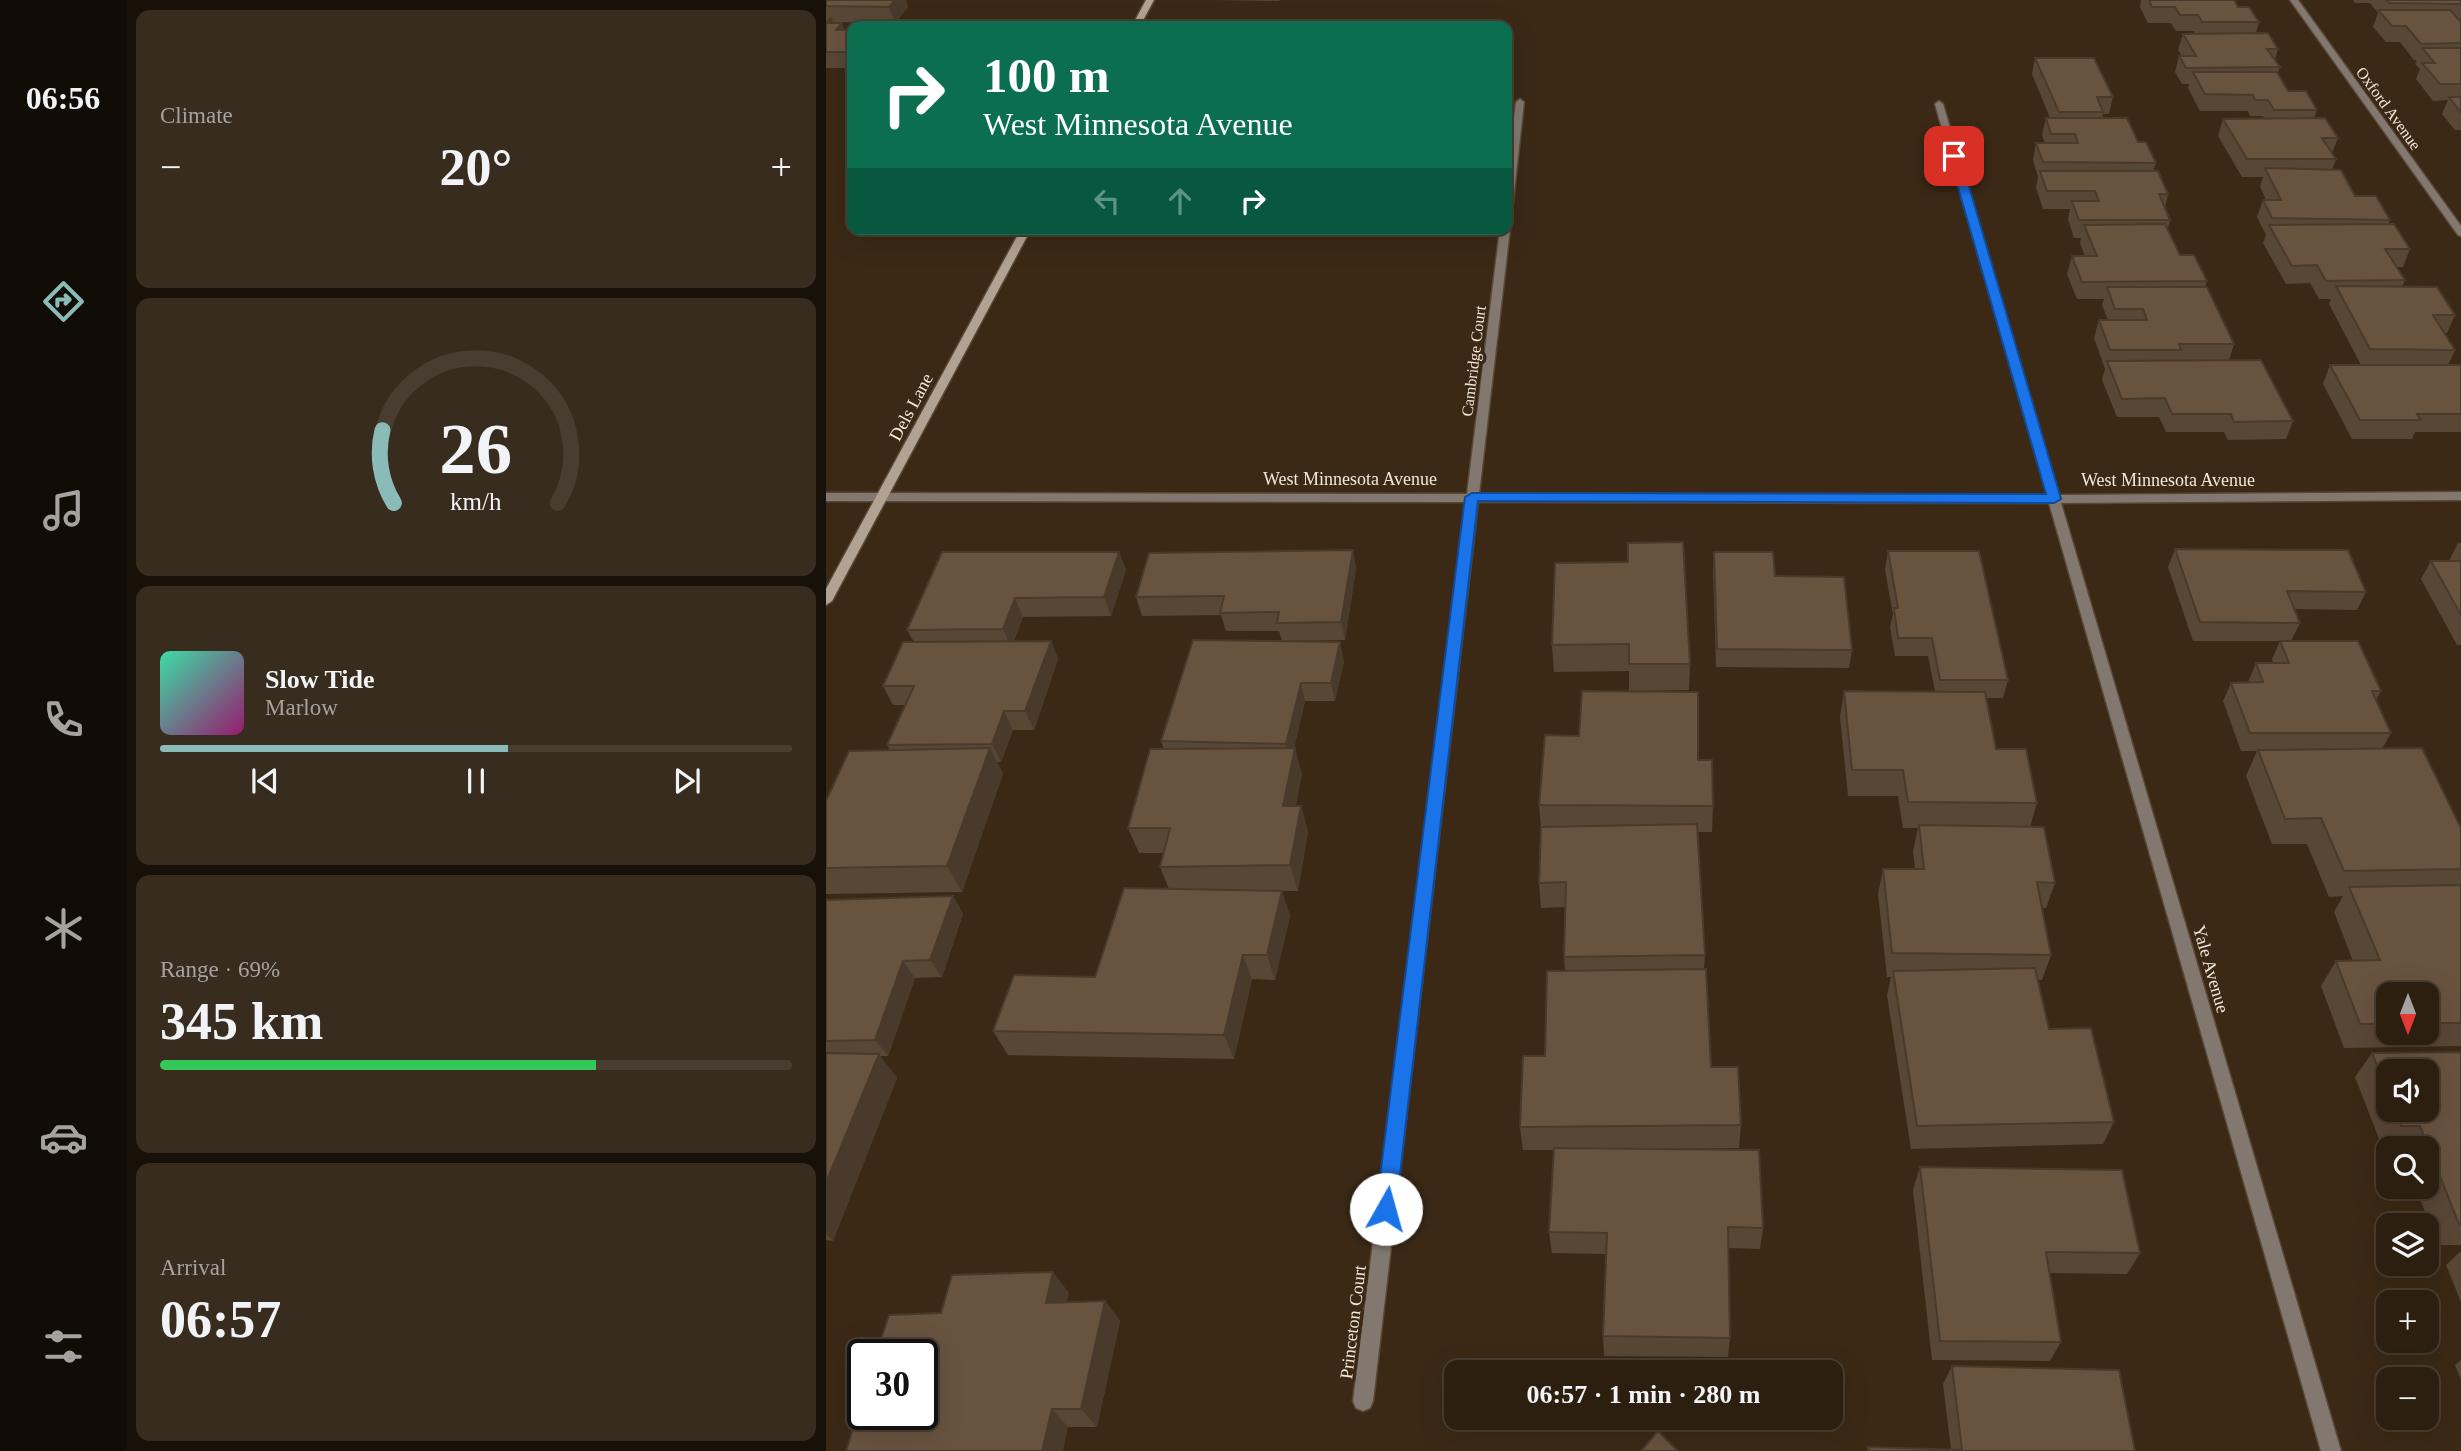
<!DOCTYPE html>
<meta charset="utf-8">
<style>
:root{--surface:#2c1f10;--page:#382c1e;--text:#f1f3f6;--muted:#a6a29f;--line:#483d30;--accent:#8bbbb9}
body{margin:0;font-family:Georgia,serif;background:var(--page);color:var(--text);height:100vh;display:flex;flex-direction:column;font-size:26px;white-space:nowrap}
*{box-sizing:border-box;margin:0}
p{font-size:23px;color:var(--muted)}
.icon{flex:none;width:38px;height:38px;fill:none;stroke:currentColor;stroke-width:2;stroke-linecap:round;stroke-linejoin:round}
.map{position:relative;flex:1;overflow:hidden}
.drawer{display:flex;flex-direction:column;gap:10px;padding:10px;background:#181109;width:700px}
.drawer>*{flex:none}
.top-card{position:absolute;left:21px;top:21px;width:665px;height:214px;border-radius:14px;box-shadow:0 7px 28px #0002,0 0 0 2px var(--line);background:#0b6e4f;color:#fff;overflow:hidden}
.needle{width:46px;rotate:180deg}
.tools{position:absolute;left:1550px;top:982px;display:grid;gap:14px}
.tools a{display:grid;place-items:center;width:63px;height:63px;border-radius:14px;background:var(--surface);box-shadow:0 7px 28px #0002,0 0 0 2px var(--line);font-size:35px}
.speed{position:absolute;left:21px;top:1339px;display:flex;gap:14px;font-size:35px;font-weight:700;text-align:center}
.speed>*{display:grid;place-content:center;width:91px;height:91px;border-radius:50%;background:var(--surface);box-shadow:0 7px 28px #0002,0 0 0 2px var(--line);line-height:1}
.speed .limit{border:4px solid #111;border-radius:10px;background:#fff;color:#111}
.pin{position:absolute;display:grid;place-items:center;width:60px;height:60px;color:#fff;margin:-30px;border-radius:14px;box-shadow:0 4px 10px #0006}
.me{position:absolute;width:77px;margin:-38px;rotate:7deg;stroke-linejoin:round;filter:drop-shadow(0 0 5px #0008)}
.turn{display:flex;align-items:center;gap:24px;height:147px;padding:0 21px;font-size:32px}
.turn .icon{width:91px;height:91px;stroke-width:2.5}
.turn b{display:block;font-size:49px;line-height:60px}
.lanes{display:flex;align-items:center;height:66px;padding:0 21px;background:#0003;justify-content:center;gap:35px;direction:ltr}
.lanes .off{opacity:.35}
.big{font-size:52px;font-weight:700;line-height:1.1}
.drawer .widget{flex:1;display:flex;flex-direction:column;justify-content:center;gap:10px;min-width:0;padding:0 24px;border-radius:14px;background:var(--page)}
.drawer .dial{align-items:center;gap:0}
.dial svg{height:182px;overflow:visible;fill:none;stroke:var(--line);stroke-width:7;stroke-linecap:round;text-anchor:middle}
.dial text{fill:var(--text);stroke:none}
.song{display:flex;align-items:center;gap:21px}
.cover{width:84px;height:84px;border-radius:10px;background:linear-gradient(135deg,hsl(160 70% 55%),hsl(320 70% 35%))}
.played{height:7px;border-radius:4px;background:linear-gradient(90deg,var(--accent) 55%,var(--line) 55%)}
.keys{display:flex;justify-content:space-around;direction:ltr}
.heat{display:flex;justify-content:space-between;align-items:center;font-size:38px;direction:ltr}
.charge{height:10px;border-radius:5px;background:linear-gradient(90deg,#34c759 69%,var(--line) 0)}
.trip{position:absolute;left:618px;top:1360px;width:399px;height:70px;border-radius:14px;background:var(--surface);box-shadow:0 7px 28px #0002,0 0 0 2px var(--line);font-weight:700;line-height:70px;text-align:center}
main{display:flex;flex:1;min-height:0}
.tabs{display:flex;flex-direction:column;width:126px;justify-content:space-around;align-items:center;background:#120c06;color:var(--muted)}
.tabs .icon{width:49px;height:49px}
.tabs .on{color:var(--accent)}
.tabs b{font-size:32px;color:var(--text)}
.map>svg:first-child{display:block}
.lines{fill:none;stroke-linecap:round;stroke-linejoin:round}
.street-casing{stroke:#584735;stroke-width:3}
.secondary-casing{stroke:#584735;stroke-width:3}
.street{fill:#82786f;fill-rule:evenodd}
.secondary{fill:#b2a293;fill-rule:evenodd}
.wall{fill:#594736;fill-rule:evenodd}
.shaded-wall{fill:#493a2c}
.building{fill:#68533f;stroke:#493a2c;stroke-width:2}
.route{fill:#1a73e8;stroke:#114b97;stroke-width:2}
.labels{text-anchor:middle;stroke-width:7;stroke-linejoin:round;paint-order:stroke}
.far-street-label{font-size:16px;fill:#f2e6da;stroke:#3b2916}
.street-label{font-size:18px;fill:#f2e6da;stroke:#3b2916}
</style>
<main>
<nav class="tabs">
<b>06:56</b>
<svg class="icon on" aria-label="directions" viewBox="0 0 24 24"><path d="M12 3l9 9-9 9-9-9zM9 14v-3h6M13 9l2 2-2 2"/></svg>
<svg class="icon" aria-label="music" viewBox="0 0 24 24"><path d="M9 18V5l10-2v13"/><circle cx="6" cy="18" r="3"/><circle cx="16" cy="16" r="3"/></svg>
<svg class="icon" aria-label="phone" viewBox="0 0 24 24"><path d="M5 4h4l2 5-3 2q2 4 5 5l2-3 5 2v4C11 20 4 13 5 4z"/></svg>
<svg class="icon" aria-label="climate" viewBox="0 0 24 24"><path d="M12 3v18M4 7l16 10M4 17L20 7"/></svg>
<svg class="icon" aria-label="car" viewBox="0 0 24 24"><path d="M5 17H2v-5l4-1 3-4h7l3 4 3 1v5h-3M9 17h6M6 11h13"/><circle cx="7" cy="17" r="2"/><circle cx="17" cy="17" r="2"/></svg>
<svg class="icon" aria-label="filters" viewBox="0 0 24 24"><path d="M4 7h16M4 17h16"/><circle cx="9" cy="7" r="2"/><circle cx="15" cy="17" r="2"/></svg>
</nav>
<section class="drawer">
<div class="widget"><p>Climate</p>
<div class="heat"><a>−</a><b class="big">20°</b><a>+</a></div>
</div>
<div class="widget dial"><svg viewBox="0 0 100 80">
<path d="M14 69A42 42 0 1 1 86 69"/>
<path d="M14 69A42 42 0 0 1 9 37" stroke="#8bbbb9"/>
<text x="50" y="56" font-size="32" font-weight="700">26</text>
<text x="50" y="72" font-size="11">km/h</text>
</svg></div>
<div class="widget">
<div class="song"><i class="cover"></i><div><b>Slow Tide</b><p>Marlow</p></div></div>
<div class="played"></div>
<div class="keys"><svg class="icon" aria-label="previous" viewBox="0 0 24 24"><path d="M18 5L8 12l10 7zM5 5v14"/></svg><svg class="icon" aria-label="pause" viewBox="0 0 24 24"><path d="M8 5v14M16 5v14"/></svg><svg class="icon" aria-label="next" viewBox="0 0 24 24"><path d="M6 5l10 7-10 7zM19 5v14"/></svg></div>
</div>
<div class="widget"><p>Range · 69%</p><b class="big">345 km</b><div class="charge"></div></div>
<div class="widget"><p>Arrival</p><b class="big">06:57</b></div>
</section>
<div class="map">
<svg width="1635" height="1451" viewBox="0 0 1635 1451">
<rect width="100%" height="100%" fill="#3b2916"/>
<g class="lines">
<g class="street-casing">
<g id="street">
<polygon points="1464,0 1472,0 1635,226 1635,236 1632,235"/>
<polygon points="694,99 698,102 686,211 681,214 681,174 690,102"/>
<polygon points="1113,101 1117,104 1233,495 1635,492 1635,500 1235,503 1515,1451 1495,1451 1223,503 652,502 547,1401 544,1408 537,1411 530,1408 527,1401 640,502 0,501 0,493 641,494 674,229 681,229 681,227 684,229 653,494 1221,495 1109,104"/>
</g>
</g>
<g class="secondary-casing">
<g id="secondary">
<polygon points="320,0 328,0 314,26 306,26"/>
<polygon points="195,229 205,229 6,601 0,605 0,589"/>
</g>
</g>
<use href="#street" class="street"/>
<use href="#secondary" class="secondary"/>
</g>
<g class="wall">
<polygon points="0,0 80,0 82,7 69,23 8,22 19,30 26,30 26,68 0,68"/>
<polygon points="390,0 454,0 453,1"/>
<polygon points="1315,0 1408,0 1412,7 1433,22 1430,33 1452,49 1449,59 1454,67 1452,73 1462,91 1491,110 1488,118 1512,138 1506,153 1510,159 1506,170 1529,196 1564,220 1562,224 1584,249 1577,267 1570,267 1579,280 1576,287 1629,315 1621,333 1619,333 1629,350 1622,365 1635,365 1635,432 1589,432 1586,439 1526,439 1497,384 1504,365 1535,365 1503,304 1505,299 1493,299 1484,283 1460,284 1437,243 1440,235 1431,217 1437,200 1440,200 1434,186 1437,177 1416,177 1392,136 1397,119 1438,118 1437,116 1424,116 1422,111 1374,111 1362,88 1363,84 1356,84 1349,72 1353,56 1356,56 1352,50 1357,34 1369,34 1368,31 1350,31 1345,23 1322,23 1314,7"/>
<polygon points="1527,0 1635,0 1635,19 1633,20 1635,22 1635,130 1629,130 1616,114 1622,100 1607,101 1590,79 1594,69 1589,64 1591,60 1588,60 1574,42 1560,42 1547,27 1552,13 1544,3 1529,3"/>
<polygon points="1209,58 1287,97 1283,114 1277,114 1276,118 1312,142 1330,163 1327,171 1342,194 1339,207 1344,220 1342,229 1354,255 1381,281 1379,287 1408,344 1403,360 1467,421 1460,439 1402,440 1398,432 1340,432 1333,417 1291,417 1276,380 1279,369 1268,338 1273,320 1282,320 1276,305 1278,299 1251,299 1241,274 1246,256 1259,256 1254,243 1255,238 1248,238 1242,219 1244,209 1217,209 1210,188 1212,177 1207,160 1210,143 1219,143 1216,135 1220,118 1224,118 1206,74"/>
<polygon points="1632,543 1635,543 1635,645 1631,645 1595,579 1605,561 1623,561"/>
<path d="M1349 549 1540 592 1531 610 1468 609 1474 623 1465 641 1555 691 1550 700 1565 733 1556 749 1635 828V1046L1518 1048 1495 986 1510 961H1527L1508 912 1517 896 1503 897 1481 844H1446L1420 776 1431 751H1415L1397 701 1405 683 1422 682 1430 663H1447L1446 659 1454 641H1367L1342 567ZM1563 994H1601V1032H1563Z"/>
<polygon points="527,550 530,569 519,640 460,641 518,661 509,701 479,701 468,748 476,774 469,806 475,806 482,832 472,891 456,891 464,916 449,980 426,979 408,1059 182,1055 167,1031 269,977 343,889 334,867 338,853 313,853 302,828 338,749 335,741 456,641 453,631 400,631 395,615 316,616 310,597"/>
<polygon points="1062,551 1182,680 1177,698 1160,698 1170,749 1211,803 1204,827 1229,883 1220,908 1216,908 1225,955 1216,980 1212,980 1223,1029 1288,1122 1277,1144 1085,1149 1061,995 1065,977 1061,977 1052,894 1057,869 1089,869 1087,851 1092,828 1077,828 1072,796 1022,796 1014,717 1018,691 1109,691 1102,656 1069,656 1064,627 1067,614 1059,570"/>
<polygon points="293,552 300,570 285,616 197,617 188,641 225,641 232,659 208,730 187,730 175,762 171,762 177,774 136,892 0,894 0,801 64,750 61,745 79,705 67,705 57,686 88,642 81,630"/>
<polygon points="888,552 949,576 1026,650 1023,668 890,667 887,570"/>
<polygon points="729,563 864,664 863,690 803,691 803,671 728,672 726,645"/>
<polygon points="753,736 872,760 887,806 886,832 872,832 879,955 878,969 885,1067 915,1125 913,1148 813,1149 937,1228 934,1249 902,1248 904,1338 902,1357 778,1356 777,1336 780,1254 726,1253 723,1232 728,1150 697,1150 694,1127 719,1056 739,971 738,957 739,907 715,908 713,883 715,828 713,805"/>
<polygon points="127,896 137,914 116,977 89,978 62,1056 54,1056 71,1078 7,1241 0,1240 0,900"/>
<path d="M1635 1052V1245H1612L1589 1186H1601V1148L1557 1149 1529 1077 1546 1053ZM1563 1071 1601 1110H1563Z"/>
<polygon points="1094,1167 1314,1253 1301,1274 1223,1273 1235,1342 1224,1361 1106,1360 1087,1190"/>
<polygon points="1635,1251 1635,1302 1620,1265"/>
<polygon points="243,1293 240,1302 279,1301 294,1321 271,1427 242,1427 115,1313"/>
<polygon points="1635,1360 1635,1380 1629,1365"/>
<polygon points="1126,1366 1309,1451 1041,1451 1042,1447 1125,1450 1117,1384"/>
</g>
<g class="shaded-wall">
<polygon points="67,0 80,0 82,7 69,23 63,7"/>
<polygon points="5,16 10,30 16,23 23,39 0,26 0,22"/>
<polygon points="26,45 26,66 20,52"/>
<polygon points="527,550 530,569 519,640 515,622"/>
<polygon points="293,552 300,570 285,616 278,597"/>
<polygon points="189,598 197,617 185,647 177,629"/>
<polygon points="225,641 232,659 208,730 199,711"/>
<polygon points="514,642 518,661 509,701 505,683"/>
<polygon points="475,683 479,701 465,762 460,744"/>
<polygon points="178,711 187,730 175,762 166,744"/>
<polygon points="164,748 177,774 136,892 121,866"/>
<polygon points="469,748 476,774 465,832 457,806"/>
<polygon points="475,806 482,832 472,891 464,865"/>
<polygon points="456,891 464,916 449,980 441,955"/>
<polygon points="127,896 137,914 116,977 104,960"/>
<polygon points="417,955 426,979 408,1059 398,1035"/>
<polygon points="77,961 89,978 62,1056 49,1040"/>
<polygon points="53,1054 71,1078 7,1241 0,1234 0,1183"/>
<polygon points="227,1272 243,1293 236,1322 220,1303"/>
<polygon points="279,1301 294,1321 271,1427 255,1409"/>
<polygon points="226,1409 242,1427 237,1451 216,1451"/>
</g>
<g class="building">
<polygon points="0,0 69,0 63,7 0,6"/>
<polygon points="1323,0 1408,0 1412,7 1423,7 1433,22 1376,22 1372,15 1354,15 1349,7 1326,7"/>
<polygon points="1560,0 1635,0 1635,4 1563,3"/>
<polygon points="1552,10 1624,10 1635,22 1635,43 1595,44 1580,26 1566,26"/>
<polygon points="0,23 16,23 10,30 26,30 26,45 20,52 0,52"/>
<polygon points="1442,33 1452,49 1441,49 1454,67 1360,68 1353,56 1370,56 1357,34"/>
<polygon points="1596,48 1635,48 1635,84 1614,84 1596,63 1609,63"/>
<polygon points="1209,58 1268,58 1287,97 1271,97 1277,112 1233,112"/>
<polygon points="1367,72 1451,72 1462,91 1480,91 1491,110 1448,110 1442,100 1429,100 1427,95 1379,94"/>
<polygon points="1623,97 1635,97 1635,113"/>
<polygon points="1220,118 1301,118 1312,142 1320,142 1330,163 1217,162 1210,143 1252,143 1249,134 1225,134"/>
<polygon points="1499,118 1512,138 1496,138 1510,159 1421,159 1397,119"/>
<polygon points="1439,168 1515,170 1529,196 1550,196 1564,220 1446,218 1437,200 1455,200"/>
<polygon points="1214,171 1332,171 1342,194 1333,194 1344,220 1253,220 1246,201 1273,201 1269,191 1221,191"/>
<polygon points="1339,224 1354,255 1368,255 1381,281 1256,282 1246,256 1271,256 1258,225"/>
<polygon points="1568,224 1584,249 1559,249 1579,280 1500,281 1491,265 1466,266 1443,225"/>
<polygon points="1510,286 1611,287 1629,315 1607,315 1629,350 1544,349"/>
<polygon points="1281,287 1381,287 1408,344 1353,344 1355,350 1284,350 1273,320 1321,320 1317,309 1289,309"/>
<polygon points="1435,360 1467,421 1408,422 1405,414 1346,414 1339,398 1296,399 1281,361"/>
<polygon points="1504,365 1635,365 1635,414 1591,414 1595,420 1534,420"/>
<polygon points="857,542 864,664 803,664 803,644 726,645 729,563 802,562 802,543"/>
<polygon points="1349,549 1522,550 1540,592 1461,591 1474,623 1374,622"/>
<polygon points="527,550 515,622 451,623 453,612 394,613 398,596 310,597 323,553"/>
<polygon points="1062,551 1153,551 1182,680 1114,680 1106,638 1072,638 1068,608 1072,608"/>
<polygon points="116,552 293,552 278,597 189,598 177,629 81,630"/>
<polygon points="888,552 947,552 949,576 1018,577 1026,650 891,649"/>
<polygon points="1605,561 1635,561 1635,615"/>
<polygon points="367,640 514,642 505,683 475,683 460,744 335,741"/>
<polygon points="225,641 199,711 178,711 166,744 61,745 88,686 57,686 77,642"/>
<polygon points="1454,641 1532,641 1555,691 1546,691 1565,733 1424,733 1405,683 1437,682 1430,663 1463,663"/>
<polygon points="756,691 872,692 872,760 886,760 887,806 713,805 719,735 753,736"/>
<polygon points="1018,691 1159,692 1170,749 1200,749 1211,803 1082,802 1077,770 1026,770"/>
<polygon points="164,748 121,866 0,868 0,801 23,751"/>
<polygon points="469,748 457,806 475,806 464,865 334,867 344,828 302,828 324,749"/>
<polygon points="1596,748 1635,828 1635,869 1518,871 1495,818 1459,819 1432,750"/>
<polygon points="871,824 879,955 738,957 740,882 713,883 715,827"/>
<polygon points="1093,825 1218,827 1229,883 1211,882 1225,955 1066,953 1057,869 1098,869"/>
<polygon points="1635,885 1635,1023 1601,1023 1601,994 1563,994 1563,1024 1534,1024 1510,961 1554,960 1523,887"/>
<polygon points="298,888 456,891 441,955 417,955 398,1035 167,1031 188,975 269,977"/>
<polygon points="127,896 104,960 77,961 49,1040 0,1041 0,900"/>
<polygon points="1209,968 1223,1029 1265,1028 1288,1122 1091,1126 1067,971"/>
<polygon points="880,969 885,1067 912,1067 915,1125 694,1127 697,1056 719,1056 721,971"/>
<polygon points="1635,1052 1635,1224 1633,1224 1594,1126 1575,1126 1569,1110 1601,1110 1601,1071 1563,1071 1563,1095 1546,1053"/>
<polygon points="0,1053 53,1054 0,1183"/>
<polygon points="728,1148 933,1150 937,1228 902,1227 904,1338 777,1336 781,1233 723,1232"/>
<polygon points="1094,1167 1296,1170 1314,1253 1220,1252 1235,1342 1114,1341"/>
<polygon points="227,1272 220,1303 279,1301 255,1409 226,1409 216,1451 20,1451 37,1397 37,1414 96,1414 96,1354 50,1354 63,1315 115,1313 126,1275"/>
<polygon points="1126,1366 1293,1370 1309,1451 1043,1451 1042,1447 1136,1450"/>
<polygon points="832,1431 852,1451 815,1451"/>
</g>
<polygon class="route" points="1128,153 1134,156 1235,499 1228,503 652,501 570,1209 567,1216 560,1219 553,1216 550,1209 639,497 646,493 1220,494 1123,156"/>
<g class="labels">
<g class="far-street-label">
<text transform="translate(1563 108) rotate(54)" y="6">Oxford Avenue</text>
<text transform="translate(647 361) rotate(-83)" y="6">Cambridge Court</text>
</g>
<g class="street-label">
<text transform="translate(85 407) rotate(-62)" y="6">Dels Lane</text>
<text x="524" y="485">West Minnesota Avenue</text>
<text x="1342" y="486">West Minnesota Avenue</text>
<text transform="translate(1385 969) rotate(74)" y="6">Yale Avenue</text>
<text transform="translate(527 1322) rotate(-83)" y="6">Princeton Court</text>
</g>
</g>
</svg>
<div class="tools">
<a><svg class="needle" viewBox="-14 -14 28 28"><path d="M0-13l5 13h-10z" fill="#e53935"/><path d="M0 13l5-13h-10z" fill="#a6a29f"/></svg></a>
<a><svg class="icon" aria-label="sound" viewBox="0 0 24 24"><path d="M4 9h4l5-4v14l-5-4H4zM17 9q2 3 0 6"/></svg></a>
<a><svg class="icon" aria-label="search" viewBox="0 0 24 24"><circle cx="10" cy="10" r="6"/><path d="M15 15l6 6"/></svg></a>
<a><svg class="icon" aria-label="layers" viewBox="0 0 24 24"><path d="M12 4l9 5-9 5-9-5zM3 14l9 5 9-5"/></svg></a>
<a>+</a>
<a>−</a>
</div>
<div class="speed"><div class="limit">30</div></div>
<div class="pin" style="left:1128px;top:156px;background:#d93025"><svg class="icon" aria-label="arrive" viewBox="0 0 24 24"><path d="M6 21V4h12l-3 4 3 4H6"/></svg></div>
<svg class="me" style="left:560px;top:1209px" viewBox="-20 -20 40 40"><circle r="19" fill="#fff"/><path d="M0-13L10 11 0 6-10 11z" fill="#1a73e8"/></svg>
<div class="trip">06:57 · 1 min · 280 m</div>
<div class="top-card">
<div class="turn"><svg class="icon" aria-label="right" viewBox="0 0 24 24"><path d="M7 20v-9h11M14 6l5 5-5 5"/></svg><div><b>100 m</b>West Minnesota Avenue</div></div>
<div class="lanes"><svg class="icon off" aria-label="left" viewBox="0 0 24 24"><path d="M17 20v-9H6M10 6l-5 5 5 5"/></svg><svg class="icon off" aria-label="ahead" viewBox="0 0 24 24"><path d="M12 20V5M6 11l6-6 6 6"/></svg><svg class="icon" aria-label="right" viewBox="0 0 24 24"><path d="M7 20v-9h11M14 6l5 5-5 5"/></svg></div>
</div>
</div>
</main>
